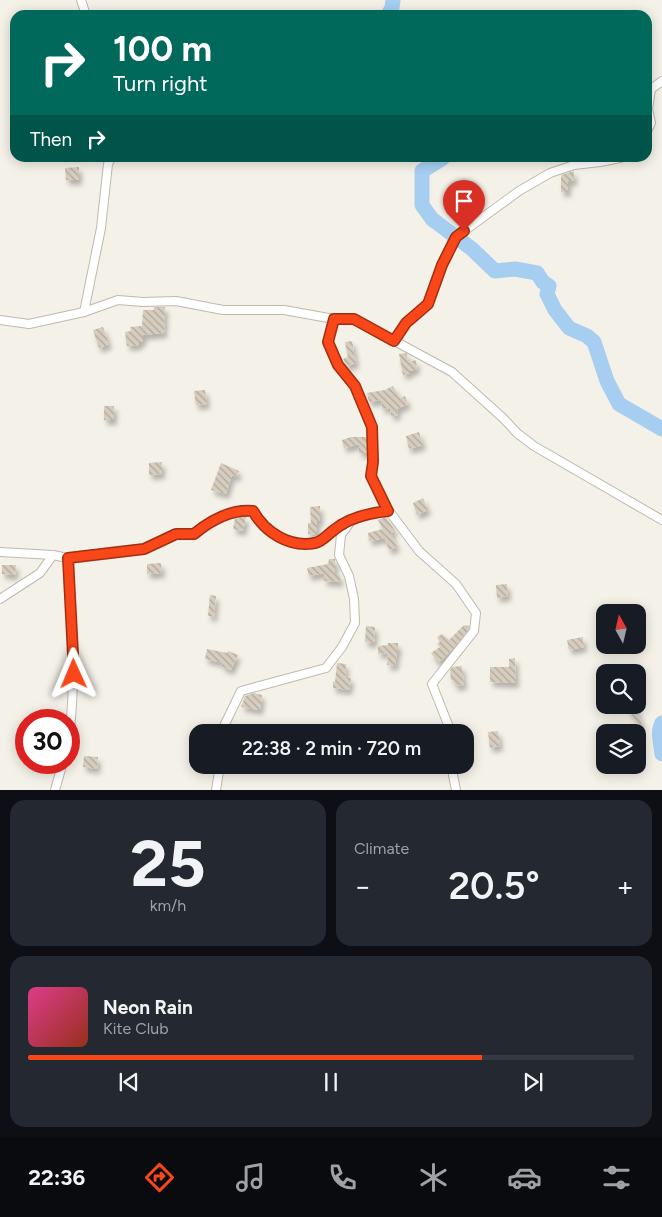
<!DOCTYPE html>
<meta charset="utf-8">
<style>
:root{--surface:#171b24;--page:#242831;--text:#f1f3f6;--muted:#9ea1a6;--line:#363941;--accent:#f9471a}
body{margin:0;font-family:Figtree,sans-serif;background:var(--page);color:var(--text);height:100vh;display:flex;flex-direction:column;font-size:19px;white-space:nowrap}
*{box-sizing:border-box;margin:0}
p{font-size:16px;color:var(--muted)}
.icon{flex:none;width:28px;height:28px;fill:none;stroke:currentColor;stroke-width:2;stroke-linecap:round;stroke-linejoin:round}
.map{position:relative;height:790px;overflow:hidden}
.side{display:flex;flex-direction:column;gap:10px;padding:10px;background:#0d0f14;flex:1}
.side>*{flex:none}
.banner{position:absolute;left:10px;top:10px;width:642px;height:152px;border-radius:15px;box-shadow:0 2px 12px #0003;background:#00695c;color:#fff;overflow:hidden}
.needle{width:32px;rotate:352deg}
.controls{position:absolute;left:596px;top:604px;display:grid;gap:10px}
.controls a{display:grid;place-items:center;width:50px;height:50px;border-radius:10px;background:var(--surface);box-shadow:0 2px 12px #0003;font-size:25px}
.speed{position:absolute;left:15px;top:709px;display:flex;gap:10px;font-size:25px;font-weight:700;text-align:center}
.speed>*{display:grid;place-content:center;width:65px;height:65px;border-radius:50%;background:var(--surface);box-shadow:0 2px 12px #0003;line-height:1}
.speed .limit{border:8px solid #d22;background:#fff;color:#111}
.pin{position:absolute;display:grid;place-items:center;width:42px;height:42px;color:#fff;margin:-51px -21px;border-radius:50% 50% 50% 0;rotate:-45deg;box-shadow:0 0 5px #0007}
.pin .icon{rotate:45deg}
.me{position:absolute;width:55px;margin:-28px;rotate:359deg;stroke-linejoin:round;filter:drop-shadow(0 0 4px #0008)}
.turn{display:flex;align-items:center;gap:18px;height:105px;padding:0 20px;font-size:22px}
.turn .icon{width:65px;height:65px;stroke-width:2.5}
.turn b{display:block;font-size:35px;line-height:42px}
.then{display:flex;align-items:center;height:48px;padding:0 20px;background:#0003;gap:10px;font-size:19px}
.big{font-size:38px;font-weight:600;line-height:1.1}
.side .widget{flex:1;display:flex;flex-direction:column;justify-content:center;gap:8px;min-width:0;padding:0 18px;border-radius:15px;background:var(--page)}
.side .dial{align-items:center;gap:0}
.dial b{font-size:65px;line-height:1}
.song{display:flex;align-items:center;gap:15px}
.cover{width:60px;height:60px;border-radius:8px;background:linear-gradient(135deg,hsl(330 70% 55%),hsl(10 70% 35%))}
.played{height:5px;border-radius:2px;background:linear-gradient(90deg,var(--accent) 75%,var(--line) 75%)}
.keys{display:flex;justify-content:space-around;direction:ltr}
.heat{display:flex;justify-content:space-between;align-items:center;font-size:28px;direction:ltr}
.side .tiles{flex:1;display:grid;gap:10px;grid-template-columns:1fr 1fr}
.widget:last-child{grid-column:span 2}
.trip{position:absolute;left:189px;top:724px;width:285px;height:50px;border-radius:15px;background:var(--surface);box-shadow:0 2px 12px #0003;font-weight:600;line-height:50px;text-align:center}
.tabs{display:flex;height:80px;justify-content:space-around;align-items:center;background:#090b0e;color:var(--muted)}
.tabs .icon{width:35px;height:35px}
.tabs .on{color:var(--accent)}
.tabs b{font-size:22px;color:var(--text)}
.map>svg:first-child{display:block}
.lines{fill:none;stroke-linecap:round;stroke-linejoin:round}
.river{stroke:#a5cef0;stroke-width:15}
.building{fill:url(#building-back-hatch);filter:url(#shadow)}
.minor-casing{stroke:#c0b9ab;stroke-width:10}
.minor{stroke:#fff;stroke-width:8}
.route-casing{stroke:#a22e11;stroke-width:12}
.route{stroke:#f9471a;stroke-width:9}
</style>
<div class="map">
<svg width="662" height="790" viewBox="0 0 662 790">
<defs>
<pattern id="building-back-hatch" width="6" height="6" patternUnits="userSpaceOnUse" patternTransform="scale(1.25)"><rect width="6" height="6" fill="#d6cdbe"/><path d="M-1 5l2 2M0 0l6 6M5-1l2 2" fill="none" stroke="#b0a89b"/></pattern>
<filter id="shadow"><feDropShadow dx="3" dy="5" stdDeviation="2.5" flood-color="#0004"/></filter>
</defs>
<rect width="100%" height="100%" fill="#f4f1e8"/>
<g class="lines">
<g class="river">
<polyline points="388,15 392,8 393,0"/>
<polyline points="443,158 422,171 422,205 432,219 472,249 495,271 515,269 537,273 543,282 549,286 547,294 555,310 569,328 587,336 594,342 607,381 619,404 662,429"/>
<path d="M662 723C657 732 661 743 662 754"/>
</g>
</g>
<g class="building">
<polygon points="79,167 79,180 66,180 65,168"/>
<polygon points="574,171 574,181 568,181 568,192 561,192 561,175"/>
<polygon points="154,307 165,307 164,333 143,335 143,341 139,342 139,345 127,346 125,332 131,331 130,327 142,326 143,310 154,310"/>
<polygon points="103,327 109,344 99,348 93,330"/>
<polygon points="352,341 356,363 346,366 343,359 348,357 345,342"/>
<polygon points="405,353 407,354 408,362 416,360 417,369 410,371 410,373 403,375 399,354"/>
<polygon points="393,386 400,398 405,396 408,404 397,409 398,415 391,416 390,408 382,409 381,400 369,402 367,393 385,390"/>
<polygon points="205,390 207,404 196,405 194,391"/>
<rect x="104" y="406" width="10" height="14"/>
<polygon points="419,432 423,445 409,449 406,436"/>
<polygon points="351,437 367,437 367,453 359,453 359,444 344,448 342,440"/>
<polygon points="162,462 162,474 149,475 149,463"/>
<polygon points="221,463 239,471 237,477 232,475 226,494 211,490"/>
<polygon points="423,498 428,510 417,515 413,503"/>
<polygon points="320,506 320,520 317,521 317,535 308,534 308,523 311,523 310,507"/>
<polygon points="244,517 246,517 243,531 233,529 235,518"/>
<polygon points="386,517 395,531 391,533 397,547 389,550 385,538 369,541 368,533 383,529 378,520"/>
<polygon points="329,559 335,559 335,575 340,575 340,582 324,581 324,573 309,576 307,568 328,564"/>
<polygon points="161,563 162,573 147,574 147,564"/>
<polygon points="2,565 16,565 15,575 2,574"/>
<polygon points="507,584 508,596 497,598 496,585"/>
<polygon points="210,595 216,596 214,617 208,616"/>
<polygon points="464,625 469,626 469,629 452,650 438,663 431,653 440,647 437,644 440,642 437,637 442,634 449,640"/>
<polygon points="366,626 375,627 374,643 365,642"/>
<polygon points="583,637 584,647 569,650 567,640"/>
<polygon points="388,643 398,643 398,652 397,652 395,666 387,665 388,653 378,654 378,646 388,645"/>
<polygon points="207,649 227,653 228,651 238,655 231,670 221,666 223,663 205,659"/>
<polygon points="515,658 516,683 490,682 490,667 509,667 509,659"/>
<polygon points="337,663 346,664 345,677 351,678 349,690 333,688 333,681 335,682"/>
<polygon points="462,666 464,685 455,686 454,680 451,680 450,670 452,667"/>
<polygon points="254,693 262,695 260,710 241,707 245,696"/>
<polygon points="627,705 635,705 642,724 639,726 631,713 630,714"/>
<polygon points="498,731 500,746 490,748 488,732"/>
<polygon points="84,756 98,757 97,769 83,767"/>
</g>
<g class="lines">
<g class="minor-casing">
<g id="minor">
<polyline points="81,0 86,15"/>
<polyline points="648,129 651,123 648,109 651,89 662,81"/>
<polyline points="84,312 101,228 108,164 111,158"/>
<polyline points="334,319 328,342 338,365 355,386 372,427 373,462 371,476 389,511 419,551 456,584 476,613 474,631 432,684 451,732"/>
<polyline points="0,320 29,324 84,312 118,300 143,302 176,301 223,310 284,310 334,319 354,319 452,372 504,419 517,433 534,446 662,520"/>
<polyline points="394,341 406,323 428,304 442,265 456,237 519,191 550,173 574,165 600,162 620,158"/>
<path d="M0 552 53 555 68 558 144 549 176 534H194C211 520 231 509 253 511 265 532 289 548 315 543 323 542 328 534 334 530 348 518 370 513 389 511"/>
<path d="M68 558C71 618 77 677 69 736"/>
<polyline points="0,599 40,573 53,555"/>
<polyline points="223,732 224,726 241,691 326,668 342,647 355,623 354,599 349,576 339,555 341,535 351,521"/>
<polyline points="454,765 453,775 456,790"/>
<polyline points="55,790 63,762"/>
<polyline points="216,790 220,765"/>
</g>
</g>
<use href="#minor" class="minor"/>
</g>
<g class="lines">
<g class="route-casing">
<path id="route" d="M74 674 68 558 144 549 176 534H194C211 520 231 509 253 511 265 532 289 548 315 543 322 542 328 534 334 530 348 518 370 513 388 511L371 476 373 462 372 427 355 386 338 365 328 342 334 319H354L394 341 406 323 428 304 442 265 456 237 464 231"/>
</g>
<use href="#route" class="route"/>
</g>
</svg>
<div class="controls">
<a><svg class="needle" viewBox="-14 -14 28 28"><path d="M0-13l5 13h-10z" fill="#e53935"/><path d="M0 13l5-13h-10z" fill="#9ea1a6"/></svg></a>
<a><svg class="icon" aria-label="search" viewBox="0 0 24 24"><circle cx="10" cy="10" r="6"/><path d="M15 15l6 6"/></svg></a>
<a><svg class="icon" aria-label="layers" viewBox="0 0 24 24"><path d="M12 4l9 5-9 5-9-5zM3 14l9 5 9-5"/></svg></a>
</div>
<div class="speed"><div class="limit">30</div></div>
<div class="pin" style="left:464px;top:231px;background:#d93025"><svg class="icon" aria-label="arrive" viewBox="0 0 24 24"><path d="M6 21V4h12l-3 4 3 4H6"/></svg></div>
<svg class="me" style="left:74px;top:674px" viewBox="-20 -20 40 40"><path d="M0-17L14 15 0 8-14 15z" fill="#f9471a" stroke="#fff" stroke-width="4"/></svg>
<div class="trip">22:38 · 2 min · 720 m</div>
<div class="banner">
<div class="turn"><svg class="icon" aria-label="right" viewBox="0 0 24 24"><path d="M7 20v-9h11M14 6l5 5-5 5"/></svg><div><b>100 m</b>Turn right</div></div>
<div class="then">Then<svg class="icon" aria-label="right" viewBox="0 0 24 24"><path d="M7 20v-9h11M14 6l5 5-5 5"/></svg></div>
</div>
</div>
<section class="side">
<div class="tiles">
<div class="widget dial"><b>25</b><p>km/h</p></div>
<div class="widget"><p>Climate</p>
<div class="heat"><a>−</a><b class="big">20.5°</b><a>+</a></div>
</div>
<div class="widget">
<div class="song"><i class="cover"></i><div><b>Neon Rain</b><p>Kite Club</p></div></div>
<div class="played"></div>
<div class="keys"><svg class="icon" aria-label="previous" viewBox="0 0 24 24"><path d="M18 5L8 12l10 7zM5 5v14"/></svg><svg class="icon" aria-label="pause" viewBox="0 0 24 24"><path d="M8 5v14M16 5v14"/></svg><svg class="icon" aria-label="next" viewBox="0 0 24 24"><path d="M6 5l10 7-10 7zM19 5v14"/></svg></div>
</div>
</div>
</section>
<nav class="tabs">
<b>22:36</b>
<svg class="icon on" aria-label="directions" viewBox="0 0 24 24"><path d="M12 3l9 9-9 9-9-9zM9 14v-3h6M13 9l2 2-2 2"/></svg>
<svg class="icon" aria-label="music" viewBox="0 0 24 24"><path d="M9 18V5l10-2v13"/><circle cx="6" cy="18" r="3"/><circle cx="16" cy="16" r="3"/></svg>
<svg class="icon" aria-label="phone" viewBox="0 0 24 24"><path d="M5 4h4l2 5-3 2q2 4 5 5l2-3 5 2v4C11 20 4 13 5 4z"/></svg>
<svg class="icon" aria-label="climate" viewBox="0 0 24 24"><path d="M12 3v18M4 7l16 10M4 17L20 7"/></svg>
<svg class="icon" aria-label="car" viewBox="0 0 24 24"><path d="M5 17H2v-5l4-1 3-4h7l3 4 3 1v5h-3M9 17h6M6 11h13"/><circle cx="7" cy="17" r="2"/><circle cx="17" cy="17" r="2"/></svg>
<svg class="icon" aria-label="filters" viewBox="0 0 24 24"><path d="M4 7h16M4 17h16"/><circle cx="9" cy="7" r="2"/><circle cx="15" cy="17" r="2"/></svg>
</nav>
